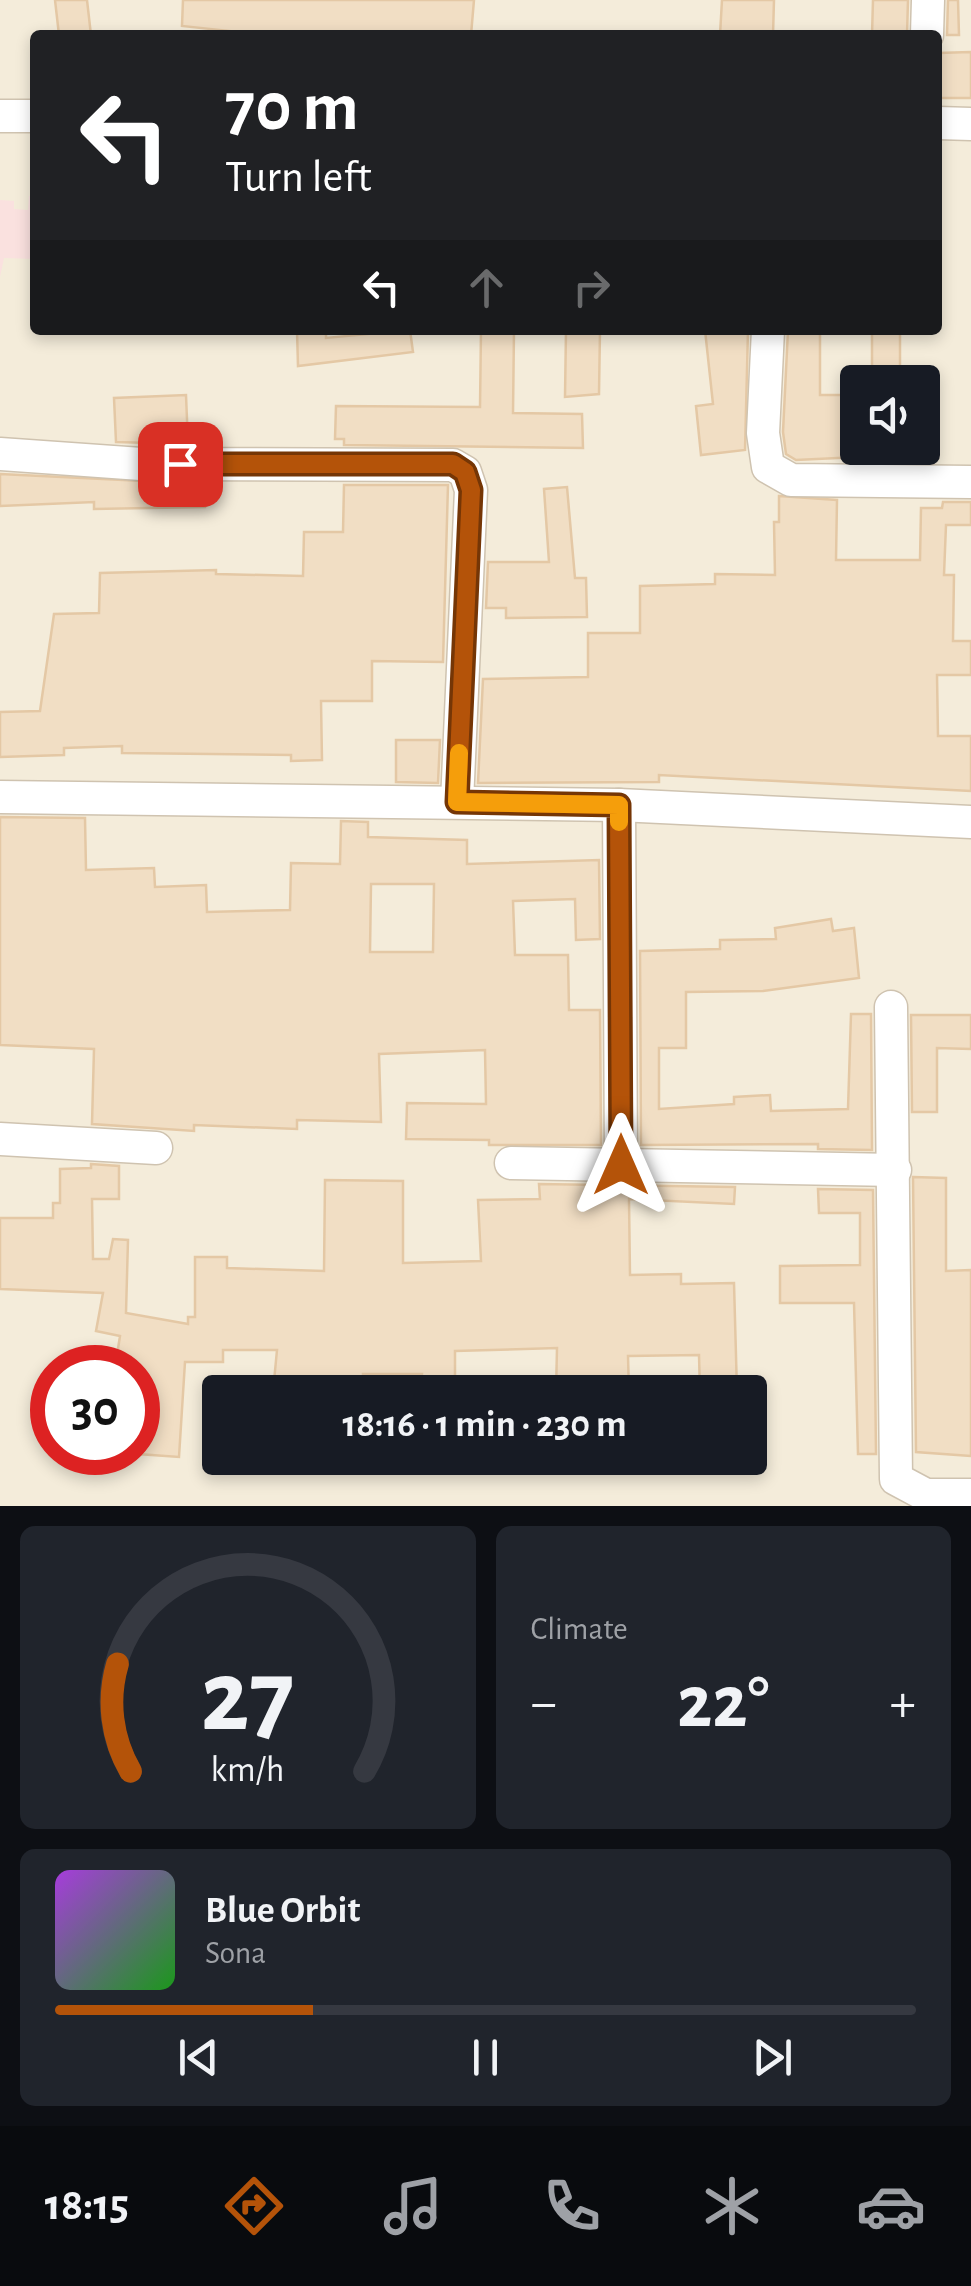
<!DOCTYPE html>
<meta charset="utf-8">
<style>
:root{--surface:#171b24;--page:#20242c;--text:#f1f3f6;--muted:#9ea1a6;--line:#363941;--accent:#b45309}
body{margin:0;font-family:"Alegreya Sans",sans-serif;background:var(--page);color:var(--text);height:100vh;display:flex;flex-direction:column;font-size:38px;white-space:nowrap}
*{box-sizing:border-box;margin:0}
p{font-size:32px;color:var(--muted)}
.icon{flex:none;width:55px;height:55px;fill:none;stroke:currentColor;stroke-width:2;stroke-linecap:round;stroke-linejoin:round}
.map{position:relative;height:1506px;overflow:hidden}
.drawer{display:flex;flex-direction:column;gap:20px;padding:20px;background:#0d0f14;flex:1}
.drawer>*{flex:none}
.guide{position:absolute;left:30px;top:30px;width:912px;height:305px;border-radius:10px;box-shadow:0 5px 15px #0003;background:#202124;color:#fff;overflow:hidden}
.controls{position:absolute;left:840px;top:365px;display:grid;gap:20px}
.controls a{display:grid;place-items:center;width:100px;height:100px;border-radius:10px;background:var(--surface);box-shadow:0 5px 15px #0003;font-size:50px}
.speed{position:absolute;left:30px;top:1345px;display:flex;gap:20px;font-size:50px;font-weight:700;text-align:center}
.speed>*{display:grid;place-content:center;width:130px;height:130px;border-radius:50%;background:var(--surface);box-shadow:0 5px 15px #0003;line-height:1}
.speed .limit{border:15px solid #d22;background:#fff;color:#111}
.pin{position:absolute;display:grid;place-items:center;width:85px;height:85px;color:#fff;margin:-42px;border-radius:20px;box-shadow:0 5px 15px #0006}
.me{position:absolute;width:110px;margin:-55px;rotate:0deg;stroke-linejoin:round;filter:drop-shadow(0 0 8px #0008)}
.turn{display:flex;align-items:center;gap:35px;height:210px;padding:0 30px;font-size:45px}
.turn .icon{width:130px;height:130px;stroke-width:2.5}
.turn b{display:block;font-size:70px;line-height:85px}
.lanes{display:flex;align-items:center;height:95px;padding:0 30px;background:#0003;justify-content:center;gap:50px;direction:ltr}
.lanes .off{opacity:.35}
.big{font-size:75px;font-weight:600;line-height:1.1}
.drawer .tile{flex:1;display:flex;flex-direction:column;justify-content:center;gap:15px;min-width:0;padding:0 35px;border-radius:15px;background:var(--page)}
.drawer .dial{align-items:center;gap:0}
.dial svg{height:260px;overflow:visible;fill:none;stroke:var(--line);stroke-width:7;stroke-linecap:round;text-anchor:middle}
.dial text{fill:var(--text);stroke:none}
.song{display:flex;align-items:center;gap:30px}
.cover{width:120px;height:120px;border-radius:15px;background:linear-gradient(135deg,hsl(280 70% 55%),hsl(120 70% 35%))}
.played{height:10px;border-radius:5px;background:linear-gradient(90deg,var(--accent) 30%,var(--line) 30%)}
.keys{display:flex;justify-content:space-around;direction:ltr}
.heat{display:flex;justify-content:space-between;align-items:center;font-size:55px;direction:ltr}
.drawer .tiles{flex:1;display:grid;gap:20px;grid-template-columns:1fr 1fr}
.tile:last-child{grid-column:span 2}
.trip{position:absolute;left:202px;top:1375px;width:565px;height:100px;border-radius:10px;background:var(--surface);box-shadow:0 5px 15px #0003;font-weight:600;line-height:100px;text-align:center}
.dock{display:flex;height:160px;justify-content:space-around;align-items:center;background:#090b0e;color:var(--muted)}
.dock .icon{width:70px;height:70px}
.dock .active{color:var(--accent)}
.dock b{font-size:45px;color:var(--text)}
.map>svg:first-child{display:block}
.residential{fill:#f4ecda;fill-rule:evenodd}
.medical{fill:#fae1df}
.building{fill:#f1dec4;stroke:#e4c8a5;stroke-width:2.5;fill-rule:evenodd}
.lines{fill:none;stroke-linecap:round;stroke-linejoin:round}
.minor-casing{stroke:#cfc3b0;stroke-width:35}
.minor{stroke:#fff;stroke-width:32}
.route-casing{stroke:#753606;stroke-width:25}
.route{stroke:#b45309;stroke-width:18}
.slow{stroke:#f59e0b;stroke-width:18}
</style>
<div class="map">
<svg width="971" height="1506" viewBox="0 0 971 1506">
<rect width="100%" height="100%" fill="#fcf9ec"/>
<path class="residential" d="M0 0H971V1506H0ZM35 35H938V330H35ZM858 382H922V448H858ZM52 1368H138V1452H52ZM220 1392H750V1458H220Z"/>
<polygon class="medical" points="29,196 35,196 35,259 4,258 0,277 0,200 14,201 14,209 28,210"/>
<g class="building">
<polygon points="55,0 87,0 91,35 59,35"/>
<polygon points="183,0 474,0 471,35 238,32 182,26"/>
<polygon points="722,0 774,0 773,35 720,35"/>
<polygon points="873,0 908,0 907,35 872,35"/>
<polygon points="948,0 958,0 959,35 947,35"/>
<polygon points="971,52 971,98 938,98 938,53"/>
<polygon points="297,330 326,330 326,338 410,330 413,352 298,366"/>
<polygon points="481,330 514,330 513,413 582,414 583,448 344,445 344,439 335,439 336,406 480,407"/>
<polygon points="566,330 600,330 599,394 565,397"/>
<polygon points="705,330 748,330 745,450 701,455 696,406 713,404"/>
<polygon points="788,330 820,330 820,395 858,395 858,457 796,460 786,454 783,432"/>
<rect x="872" y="330" width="28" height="52"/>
<polygon points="186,395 188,444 116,442 114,398"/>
<polygon points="0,474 205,484 205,507 94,509 94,502 0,506"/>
<polygon points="344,485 448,485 443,662 372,661 372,701 321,701 322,760 291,761 291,755 122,753 122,746 64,748 64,755 0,757 0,712 40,711 54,614 99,613 100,573 216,570 216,574 303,576 304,532 343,532"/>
<polygon points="567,487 575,578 586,578 587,617 506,618 506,608 486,608 488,562 549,562 544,489"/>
<polygon points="779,496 837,500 836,560 920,560 921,508 942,508 943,502 971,502 971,525 946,525 944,575 954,575 953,641 971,641 971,675 937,675 938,736 971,736 971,791 659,775 659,782 478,783 483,679 588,677 588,633 640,633 640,586 715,584 715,574 775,575 774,522 779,522"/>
<polygon points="396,740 440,740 438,783 396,782"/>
<path d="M0 817 85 818 86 870 154 868 155 887 206 885 207 912 290 910 291 863 340 864 341 821 368 822V837L467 840V864L599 860 600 939 576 940 575 899 513 901 515 955H568L569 1010H600L601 1145H489V1140L406 1139 407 1103 486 1104 485 1050 379 1054 381 1122 297 1120V1129L194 1125V1131L92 1124 94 1049 0 1045ZM371 884H434L433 952H370Z"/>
<polygon points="831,919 833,931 854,928 859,978 763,991 686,992 686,1048 659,1048 659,1109 734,1104 734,1097 770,1095 771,1111 848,1109 851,1014 871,1014 872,1150 818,1149 818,1144 641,1145 640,951 720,949 720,940 776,939 775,928"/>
<polygon points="911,1015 971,1015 971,1049 937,1048 937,1112 912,1112"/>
<polygon points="91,1164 119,1166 119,1199 92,1199 93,1259 109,1259 113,1239 128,1240 126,1313 188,1324 188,1317 195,1317 195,1257 227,1257 227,1268 324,1271 325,1180 403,1181 403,1263 481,1261 478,1200 540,1199 539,1184 735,1187 734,1204 629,1199 630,1275 681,1274 681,1284 734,1283 737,1392 700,1392 699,1355 628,1356 629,1392 556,1392 557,1348 455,1351 455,1392 421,1392 422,1374 363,1374 363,1392 273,1392 277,1350 223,1350 223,1362 185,1362 179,1457 138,1454 138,1368 115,1368 120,1336 96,1331 103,1293 0,1289 0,1218 53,1218 53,1203 60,1203 60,1169 91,1168"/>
<polygon points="913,1177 946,1178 946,1271 971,1270 971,1456 916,1452"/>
<polygon points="818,1189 873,1190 876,1454 858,1454 854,1303 780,1303 780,1266 860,1265 860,1213 819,1213"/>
</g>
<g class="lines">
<g class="minor-casing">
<g id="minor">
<polyline points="927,35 928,0"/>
<polyline points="0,116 35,116"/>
<polyline points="938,123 971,124"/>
<polyline points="768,330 763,433 768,467 791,480 971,482"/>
<polyline points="0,454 141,464 453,465 465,472 471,490 457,802"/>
<polyline points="0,797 619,805 971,822"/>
<polyline points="619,805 621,1165"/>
<polyline points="891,1007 896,1479 926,1495 971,1495"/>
<polyline points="0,1139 156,1148"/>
<polyline points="511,1163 895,1170"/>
</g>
</g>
<use href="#minor" class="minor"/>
</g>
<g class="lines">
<g class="route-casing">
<polyline id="route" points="180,464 453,464 465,472 471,490 457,802 619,805 621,1165"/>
</g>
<use href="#route" class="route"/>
<polyline class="slow" points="459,753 457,802 619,805 619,822"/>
</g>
</svg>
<div class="controls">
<a><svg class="icon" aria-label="sound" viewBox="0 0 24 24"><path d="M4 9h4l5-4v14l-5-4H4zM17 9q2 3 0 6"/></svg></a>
</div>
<div class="speed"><div class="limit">30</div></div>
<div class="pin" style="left:180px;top:464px;background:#d93025"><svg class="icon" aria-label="arrive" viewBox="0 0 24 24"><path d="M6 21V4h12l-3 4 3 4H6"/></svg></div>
<svg class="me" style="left:621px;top:1165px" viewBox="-20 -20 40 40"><path d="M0-17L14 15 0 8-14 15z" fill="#b45309" stroke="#fff" stroke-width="4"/></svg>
<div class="trip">18:16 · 1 min · 230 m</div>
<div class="guide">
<div class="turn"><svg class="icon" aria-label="left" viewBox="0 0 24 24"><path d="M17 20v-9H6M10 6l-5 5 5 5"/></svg><div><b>70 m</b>Turn left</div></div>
<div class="lanes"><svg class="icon" aria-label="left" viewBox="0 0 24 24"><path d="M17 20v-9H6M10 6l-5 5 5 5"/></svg><svg class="icon off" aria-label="ahead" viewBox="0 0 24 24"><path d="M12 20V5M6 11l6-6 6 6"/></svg><svg class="icon off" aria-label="right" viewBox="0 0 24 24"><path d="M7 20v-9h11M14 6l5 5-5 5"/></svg></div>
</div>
</div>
<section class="drawer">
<div class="tiles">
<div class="tile dial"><svg viewBox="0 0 100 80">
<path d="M14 69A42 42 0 1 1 86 69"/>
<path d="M14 69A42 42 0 0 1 10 36" stroke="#b45309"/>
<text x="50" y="56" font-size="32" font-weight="700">27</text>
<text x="50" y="72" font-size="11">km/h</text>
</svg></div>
<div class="tile"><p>Climate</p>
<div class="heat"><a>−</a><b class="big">22°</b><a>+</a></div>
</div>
<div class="tile">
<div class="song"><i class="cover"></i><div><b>Blue Orbit</b><p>Sona</p></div></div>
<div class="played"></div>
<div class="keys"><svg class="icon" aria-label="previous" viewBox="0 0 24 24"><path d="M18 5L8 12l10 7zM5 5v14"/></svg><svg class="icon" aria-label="pause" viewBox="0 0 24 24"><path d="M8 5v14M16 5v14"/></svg><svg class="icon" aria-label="next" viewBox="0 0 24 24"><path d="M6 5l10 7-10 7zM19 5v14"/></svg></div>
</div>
</div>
</section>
<nav class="dock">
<b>18:15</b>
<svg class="icon active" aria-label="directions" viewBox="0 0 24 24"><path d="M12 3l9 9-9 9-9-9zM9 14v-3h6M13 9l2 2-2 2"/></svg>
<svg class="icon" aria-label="music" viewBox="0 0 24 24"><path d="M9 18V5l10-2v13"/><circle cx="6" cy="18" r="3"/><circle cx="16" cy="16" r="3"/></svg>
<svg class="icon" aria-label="phone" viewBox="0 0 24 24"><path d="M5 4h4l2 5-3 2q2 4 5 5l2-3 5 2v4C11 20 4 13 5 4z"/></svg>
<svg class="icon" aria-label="climate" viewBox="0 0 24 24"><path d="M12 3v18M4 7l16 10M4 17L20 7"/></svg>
<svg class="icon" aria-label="car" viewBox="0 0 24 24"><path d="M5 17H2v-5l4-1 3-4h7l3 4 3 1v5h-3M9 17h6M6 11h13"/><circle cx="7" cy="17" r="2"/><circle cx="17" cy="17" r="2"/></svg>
</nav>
